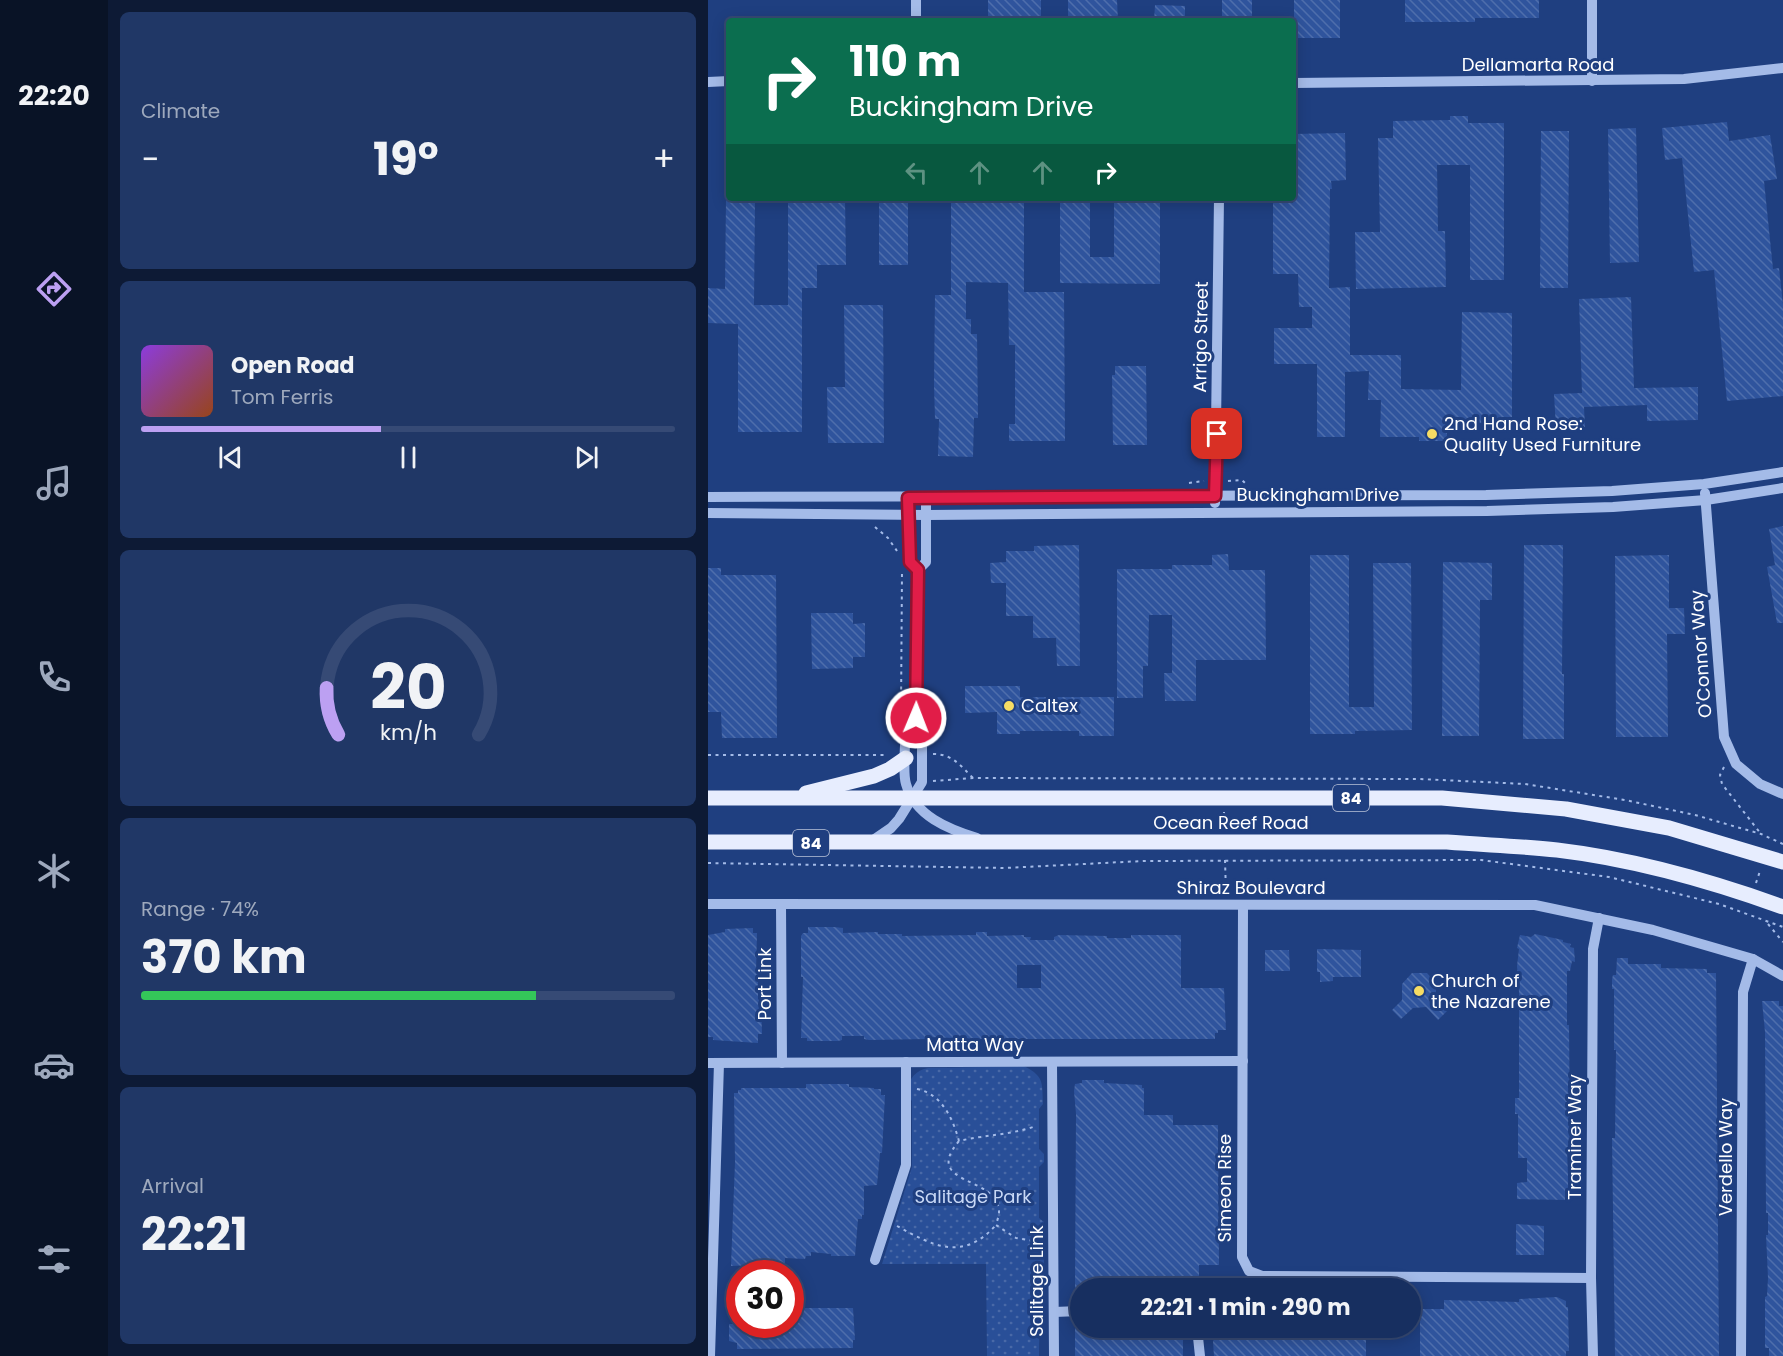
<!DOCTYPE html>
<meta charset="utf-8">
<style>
:root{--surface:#172f60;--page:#203766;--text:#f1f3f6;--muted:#9ea9bd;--line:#364a75;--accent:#bca0f2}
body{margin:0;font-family:Poppins,sans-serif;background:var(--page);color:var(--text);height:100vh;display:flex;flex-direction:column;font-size:22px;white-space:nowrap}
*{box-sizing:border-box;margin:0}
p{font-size:20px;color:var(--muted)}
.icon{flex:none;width:33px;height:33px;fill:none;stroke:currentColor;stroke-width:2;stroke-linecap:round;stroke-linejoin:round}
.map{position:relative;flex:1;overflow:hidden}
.side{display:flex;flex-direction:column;gap:12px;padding:12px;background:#0d1a35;width:600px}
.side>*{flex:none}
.hud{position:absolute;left:18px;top:18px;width:570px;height:183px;border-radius:6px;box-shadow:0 3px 15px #0003,0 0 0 2px var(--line);background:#0b6e4f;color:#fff;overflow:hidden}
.speed{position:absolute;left:18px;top:1260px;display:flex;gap:12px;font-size:30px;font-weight:700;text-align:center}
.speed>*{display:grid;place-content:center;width:78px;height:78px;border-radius:50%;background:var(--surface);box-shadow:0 3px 15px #0003,0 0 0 2px var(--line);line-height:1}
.speed .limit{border:9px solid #d22;background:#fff;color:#111}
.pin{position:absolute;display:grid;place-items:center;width:51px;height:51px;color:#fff;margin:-26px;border-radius:12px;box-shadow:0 3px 9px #0006}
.me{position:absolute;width:66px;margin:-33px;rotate:1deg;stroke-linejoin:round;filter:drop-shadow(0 0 4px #0008)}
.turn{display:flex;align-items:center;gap:21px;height:126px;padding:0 24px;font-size:27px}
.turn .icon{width:78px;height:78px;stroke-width:2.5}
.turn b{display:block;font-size:42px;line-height:51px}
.lanes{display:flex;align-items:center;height:57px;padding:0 24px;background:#0003;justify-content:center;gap:30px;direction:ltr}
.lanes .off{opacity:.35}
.big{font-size:45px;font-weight:700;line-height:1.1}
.side .tile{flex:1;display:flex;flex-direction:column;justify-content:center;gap:9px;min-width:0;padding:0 21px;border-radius:9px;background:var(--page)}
.side .dial{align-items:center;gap:0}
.dial svg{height:156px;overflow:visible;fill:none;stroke:var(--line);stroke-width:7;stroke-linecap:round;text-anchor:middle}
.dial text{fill:var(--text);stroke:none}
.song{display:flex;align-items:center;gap:18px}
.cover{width:72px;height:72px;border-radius:9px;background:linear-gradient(135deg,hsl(270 70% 55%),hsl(20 70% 35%))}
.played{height:6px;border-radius:3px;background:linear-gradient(90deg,var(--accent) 45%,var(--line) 45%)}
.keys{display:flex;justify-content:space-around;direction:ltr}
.heat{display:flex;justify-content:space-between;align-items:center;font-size:33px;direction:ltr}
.charge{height:9px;border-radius:4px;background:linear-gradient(90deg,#34c759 74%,var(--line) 0)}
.trip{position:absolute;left:362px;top:1278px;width:351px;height:60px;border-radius:30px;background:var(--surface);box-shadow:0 3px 15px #0003,0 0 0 2px var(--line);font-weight:700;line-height:60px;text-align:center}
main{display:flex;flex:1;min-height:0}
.dock{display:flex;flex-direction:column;width:108px;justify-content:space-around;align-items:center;background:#091326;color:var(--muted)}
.dock .icon{width:42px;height:42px}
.dock .on{color:var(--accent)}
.dock b{font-size:27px;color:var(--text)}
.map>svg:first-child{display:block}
.park{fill:url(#park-dots)}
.building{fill:url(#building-back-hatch);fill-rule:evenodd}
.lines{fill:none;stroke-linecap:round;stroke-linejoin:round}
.path{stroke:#a4bbe8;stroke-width:2;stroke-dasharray:3 4.5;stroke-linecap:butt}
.minor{stroke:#a4bbe8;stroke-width:10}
.major{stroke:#e7edfe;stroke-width:15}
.route-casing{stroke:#92132f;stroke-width:15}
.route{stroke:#e11d48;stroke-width:10}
.poi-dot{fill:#f6dc64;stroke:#1f3f80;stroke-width:2}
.labels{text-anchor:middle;stroke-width:6;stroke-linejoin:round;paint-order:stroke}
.shield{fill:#1f3f80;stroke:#bcc5d9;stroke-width:1.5}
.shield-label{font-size:16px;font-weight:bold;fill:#fff}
.street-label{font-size:18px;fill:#fff;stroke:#1f3f80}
.poi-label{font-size:18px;fill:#fff;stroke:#1f3f80;text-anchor:start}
.park-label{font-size:18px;fill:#c8d8f6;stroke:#1f3f80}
</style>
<main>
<nav class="dock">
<b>22:20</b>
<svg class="icon on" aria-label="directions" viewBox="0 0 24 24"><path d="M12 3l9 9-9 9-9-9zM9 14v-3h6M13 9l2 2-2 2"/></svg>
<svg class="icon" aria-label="music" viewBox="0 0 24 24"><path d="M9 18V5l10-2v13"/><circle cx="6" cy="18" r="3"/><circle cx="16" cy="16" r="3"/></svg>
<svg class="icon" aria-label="phone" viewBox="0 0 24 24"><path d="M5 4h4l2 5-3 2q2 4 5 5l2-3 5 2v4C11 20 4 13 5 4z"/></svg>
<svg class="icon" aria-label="climate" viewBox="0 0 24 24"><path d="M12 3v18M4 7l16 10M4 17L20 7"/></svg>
<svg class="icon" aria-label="car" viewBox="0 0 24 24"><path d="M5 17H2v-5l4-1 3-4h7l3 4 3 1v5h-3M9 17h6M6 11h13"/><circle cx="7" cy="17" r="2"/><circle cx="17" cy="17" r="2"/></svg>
<svg class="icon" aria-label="filters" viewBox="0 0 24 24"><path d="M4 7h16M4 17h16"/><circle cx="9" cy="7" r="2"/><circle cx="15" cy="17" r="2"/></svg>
</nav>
<section class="side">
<div class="tile"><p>Climate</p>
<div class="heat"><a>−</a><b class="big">19°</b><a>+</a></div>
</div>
<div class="tile">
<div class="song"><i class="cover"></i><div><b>Open Road</b><p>Tom Ferris</p></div></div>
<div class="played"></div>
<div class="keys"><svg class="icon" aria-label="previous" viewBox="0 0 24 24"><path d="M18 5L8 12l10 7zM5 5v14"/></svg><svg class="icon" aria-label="pause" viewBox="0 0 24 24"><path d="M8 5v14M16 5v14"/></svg><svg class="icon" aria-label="next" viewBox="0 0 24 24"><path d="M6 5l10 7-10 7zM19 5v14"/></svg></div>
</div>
<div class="tile dial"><svg viewBox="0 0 100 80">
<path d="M14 69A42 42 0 1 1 86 69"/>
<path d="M14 69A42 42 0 0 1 8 45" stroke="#bca0f2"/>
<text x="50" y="56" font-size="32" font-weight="700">20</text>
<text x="50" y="72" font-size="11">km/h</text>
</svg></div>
<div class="tile"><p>Range · 74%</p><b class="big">370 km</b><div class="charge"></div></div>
<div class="tile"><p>Arrival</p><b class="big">22:21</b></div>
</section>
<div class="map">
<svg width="1075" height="1356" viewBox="0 0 1075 1356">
<defs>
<pattern id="park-dots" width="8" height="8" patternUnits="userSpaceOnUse" patternTransform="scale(1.5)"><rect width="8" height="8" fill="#294f98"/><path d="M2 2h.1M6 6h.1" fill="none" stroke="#4969a7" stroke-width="1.8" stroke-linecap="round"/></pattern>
<pattern id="building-back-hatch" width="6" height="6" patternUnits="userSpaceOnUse" patternTransform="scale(1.5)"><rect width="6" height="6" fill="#2f549d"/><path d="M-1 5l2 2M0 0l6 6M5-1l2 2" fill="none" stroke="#4e6eac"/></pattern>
</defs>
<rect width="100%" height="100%" fill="#1f3f80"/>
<path class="park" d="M316 1066C336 1077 334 1081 335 1104L331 1109V1149L336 1154V1162L331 1167V1218L336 1222V1266L332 1272 331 1356H279L278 1264H174L204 1167V1101C194 1087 205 1070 220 1068Z"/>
<g class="building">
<rect x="280" y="0" width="53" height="21"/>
<polygon points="360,0 409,0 410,21 390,21 390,16 360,16"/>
<rect x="514" y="0" width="30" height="21"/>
<rect x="586" y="0" width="46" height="38"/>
<polygon points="697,0 831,0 831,18 767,18 767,22 697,22"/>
<polygon points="447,5 477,6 477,21 446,21"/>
<polygon points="742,116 760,116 760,123 796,123 796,280 762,280 762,165 729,165 730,231 737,231 738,287 648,289 647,232 672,232 670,138 685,138 685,121 742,120"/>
<polygon points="1019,122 1021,141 1062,135 1069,179 1056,181 1065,269 1071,268 1075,305 1075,396 1019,401 1006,270 986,272 974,158 957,160 954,128"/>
<polygon points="928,128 931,262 902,263 900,129"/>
<polygon points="833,131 861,131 860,288 832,288"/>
<polygon points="637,133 638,180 623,181 624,189 622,189 621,288 642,287 642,355 693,355 693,389 753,390 754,312 804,313 804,423 739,423 739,441 711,441 711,437 672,437 673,400 660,400 661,371 637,372 637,437 609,437 609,364 566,364 566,328 604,328 604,307 591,307 590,274 565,274 565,203 585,203 585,134"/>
<polygon points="18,198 47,198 46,305 80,305 80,198 137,198 138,265 109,265 109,288 94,288 94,432 30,432 30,324 0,323 0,288 17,289"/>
<rect x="171" y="198" width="29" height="67"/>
<polygon points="243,198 316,198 316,292 356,292 357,441 301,441 301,424 307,424 307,345 301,345 300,283 258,282 258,319 263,319 263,334 269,334 270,418 266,418 265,457 230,456 231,419 227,419 226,385 227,295 243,295"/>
<polygon points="352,198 382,198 382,257 406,257 406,198 452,198 452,284 352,283"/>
<polygon points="923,297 926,388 990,387 990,420 939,421 939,405 876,407 877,427 848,428 846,394 874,393 871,299"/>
<polygon points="136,305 175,305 176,443 120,443 119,387 137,387"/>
<polygon points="407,366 438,366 439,445 405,445 404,375 407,375"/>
<polygon points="1075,526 1075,623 1069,623 1059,567 1067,565 1061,529"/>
<polygon points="371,545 372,666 349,666 348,638 325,638 325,616 298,616 298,583 283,583 282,563 298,562 298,551 326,551 326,546"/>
<polygon points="816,545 855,545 854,674 856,674 856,739 815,739"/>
<polygon points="520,554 521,570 557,570 558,660 488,660 488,701 457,701 456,673 464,673 464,615 441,615 440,666 435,666 435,698 409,698 409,569 464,569 464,565 504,565 504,555"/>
<polygon points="602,555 641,555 641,707 666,707 665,563 703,563 704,730 647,731 647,734 602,734"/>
<polygon points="961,555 961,608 976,608 977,634 959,634 960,737 908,737 907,556"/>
<polygon points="735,562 784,563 784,600 772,600 771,736 734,736"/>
<polygon points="0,568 13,568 13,575 68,575 69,738 14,738 13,712 0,712"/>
<polygon points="103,613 145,613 145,624 157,623 157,657 145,657 145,668 104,669"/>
<polygon points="257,686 312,686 312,697 406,697 406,736 371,736 371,731 312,731 312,734 289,734 289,712 257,713"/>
<path d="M100 927H126L135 928V933L170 932V934H194V936L268 935V932H279V936L316 935V937H323L322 940H346V937L351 935 399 936V938H423V935H473V988H516L518 1030H510V1033H507V1039H269L221 1037V1039L161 1040 156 1039V1036H134V1040L130 1041H99V1038H93L95 977H93V936L95 933H100ZM309 965H333V988H309Z"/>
<polygon points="45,928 45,933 49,933 48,972 50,972 50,999 53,1002 54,1034 50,1034 50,1043 5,1040 5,1037 0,1037 0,935 17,932 17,929"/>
<polygon points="827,934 855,940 855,942 863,944 862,947 866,948 867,962 864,961 862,971 859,971 859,1025 861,1025 862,1129 861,1150 859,1150 861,1200 809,1199 809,1183 819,1182 819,1158 810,1158 810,1114 807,1114 807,1098 811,1098 811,992 809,966 811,949 809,948 812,935 823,937"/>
<polygon points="609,949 653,950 653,977 625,977 625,981 612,982 612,972 609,972"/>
<polygon points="557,950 581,950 582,971 557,971"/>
<polygon points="909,958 920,958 920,964 953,964 953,968 999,969 999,973 1008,973 1011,1356 907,1356 904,1138 907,1138 908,1050 906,1050 906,989 904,989 904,979 905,975 908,975"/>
<polygon points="704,973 719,973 728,983 728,999 739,1011 730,1020 718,1007 705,1008 693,1019 684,1010 694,1000 694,984"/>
<polygon points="1054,1001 1071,1001 1071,1006 1075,1006 1075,1356 1061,1356 1061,1348 1057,1348 1057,1297 1059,1296 1060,1278 1058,1235 1060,1235 1060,1213 1058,1213 1057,1032"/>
<polygon points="374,1080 396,1080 396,1083 434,1085 434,1088 436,1088 436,1115 465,1115 465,1125 510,1125 511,1265 491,1265 491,1288 406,1288 406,1285 380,1285 380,1288 367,1288 368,1114 366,1091 367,1084 374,1083"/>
<polygon points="98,1084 141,1084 141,1087 166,1088 166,1089 173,1089 173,1095 177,1095 174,1153 172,1153 169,1185 156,1186 156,1215 154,1215 154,1219 150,1219 147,1256 123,1256 123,1254 103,1252 103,1256 98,1256 97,1259 77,1258 77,1264 23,1266 27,1162 26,1093 30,1093 30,1090 33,1090 33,1088 98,1088"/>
<polygon points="808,1224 836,1226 836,1255 808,1255"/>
<polygon points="849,1297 858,1301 858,1307 860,1307 861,1351 858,1351 858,1356 712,1356 712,1309 736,1309 736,1300 811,1302 811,1299"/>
<polygon points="88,1308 145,1308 147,1340 145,1340 145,1348 29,1349 29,1343 21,1341 21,1324 82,1324 82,1310 88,1310"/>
<polygon points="367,1328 399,1328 399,1333 411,1334 455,1333 457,1328 475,1328 475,1356 367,1356"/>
<polygon points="510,1328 658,1328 658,1356 506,1356 505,1342 506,1338 510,1338"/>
</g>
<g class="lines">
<g class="path">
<polyline points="520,481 534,480 537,483"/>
<polyline points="481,483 496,481"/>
<polyline points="167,527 180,538 189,551"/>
<polyline points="193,712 194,570"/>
<path d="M225 754C244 754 252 765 265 778"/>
<polyline points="0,755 178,755"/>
<polyline points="1016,767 1012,775 1014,784 1053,834"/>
<polyline points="225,781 265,778 712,779 817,784 917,800 987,815 1053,834 1075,844"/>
<polyline points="516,812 517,827"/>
<polyline points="517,860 518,893"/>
<polyline points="0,863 296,868 435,861 773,860 901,877 1011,904 1075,927"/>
<polyline points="1048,883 1052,871"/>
<polyline points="1060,924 1075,942"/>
<path d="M209 1089C234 1094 245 1119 251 1141 276 1135 301 1135 325 1127"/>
<path d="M251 1141C213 1186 291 1175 291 1212 291 1216 289 1221 288 1225L308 1238 327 1241"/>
<path d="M189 1226C225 1246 255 1262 288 1225"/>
</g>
<g class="minor">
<polyline points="208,0 208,21"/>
<polyline points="884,81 884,0"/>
<polyline points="0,82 21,81"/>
<polyline points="585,83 976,79 1075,68"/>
<polyline points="997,493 1016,737 1028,764 1052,784 1075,794"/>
<polyline points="0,497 778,495 904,491 996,484 1075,472"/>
<polyline points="507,503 511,198"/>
<polyline points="0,513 219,515 779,511 905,507 998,500 1075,488"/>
<polyline points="210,570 218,562 218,498"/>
<path d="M208 718 198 724C198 739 194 772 198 784 207 816 240 829 269 838"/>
<polyline points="164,841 183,828 191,819 214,782 214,723 208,718 210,570 202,562 200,507"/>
<polyline points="0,904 827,905 945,930 1045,959 1075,976"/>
<polyline points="73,905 74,1063"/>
<polyline points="535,905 534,1257 541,1271 554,1276 883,1278"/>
<polyline points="344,1062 346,1356"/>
<polyline points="0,1063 535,1061"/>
<polyline points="167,1260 198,1165 198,1062"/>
<polyline points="346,1312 372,1311"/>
<polyline points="489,1328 492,1356"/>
<polyline points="2,1356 11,1063"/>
<polyline points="885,1356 883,1278 885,949 891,918"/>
<polyline points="1033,1356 1035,992 1045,959"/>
</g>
<g class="major">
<polyline points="98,793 166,776 182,769 198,758"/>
<polyline points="0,798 734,798 858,809 961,828 1075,862"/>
<path d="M0 842H739C776 845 813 846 849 850 925 859 1003 881 1075 907"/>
</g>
</g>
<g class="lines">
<g class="route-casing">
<polyline id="route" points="208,718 210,570 202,562 200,498 507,496 509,434"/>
</g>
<use href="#route" class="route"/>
</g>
<g class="poi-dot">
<circle cx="724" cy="434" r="6"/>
<circle cx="301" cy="706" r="6"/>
<circle cx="711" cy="991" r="6"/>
</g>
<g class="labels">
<g class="shield">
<rect x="625" y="785" width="36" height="26" rx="4.5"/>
<rect x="85" y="830" width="36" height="26" rx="4.5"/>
</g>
<g class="shield-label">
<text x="643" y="804">84</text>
<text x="103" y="849">84</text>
</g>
<g class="street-label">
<text x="830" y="71">Dellamarta Road</text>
<text transform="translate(493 337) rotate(-89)" y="6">Arrigo Street</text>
<text x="610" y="501">Buckingham Drive</text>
<text transform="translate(993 654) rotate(-94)" y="6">O'Connor Way</text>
<text x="523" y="829">Ocean Reef Road</text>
<text x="543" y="894">Shiraz Boulevard</text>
<text transform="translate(57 984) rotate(-90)" y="6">Port Link</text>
<text x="267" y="1051">Matta Way</text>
<text transform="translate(867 1137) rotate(-90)" y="6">Traminer Way</text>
<text transform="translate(1018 1157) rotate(-90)" y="6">Verdello Way</text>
<text transform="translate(517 1188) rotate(-90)" y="6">Simeon Rise</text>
<text transform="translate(329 1281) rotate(-90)" y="6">Salitage Link</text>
</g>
<g class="poi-label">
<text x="736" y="430">2nd Hand Rose:<tspan x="736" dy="21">Quality Used Furniture</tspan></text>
<text x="313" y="712">Caltex</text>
<text x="723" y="987">Church of<tspan x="723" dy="21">the Nazarene</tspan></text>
</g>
<g class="park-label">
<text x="265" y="1203">Salitage Park</text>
</g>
</g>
</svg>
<div class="speed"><div class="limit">30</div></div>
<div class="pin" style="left:509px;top:434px;background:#d93025"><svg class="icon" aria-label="arrive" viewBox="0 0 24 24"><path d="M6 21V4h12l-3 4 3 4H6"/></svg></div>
<svg class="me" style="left:208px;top:718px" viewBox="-20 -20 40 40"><circle r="17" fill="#e11d48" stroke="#fff" stroke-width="3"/><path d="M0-11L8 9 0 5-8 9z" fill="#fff"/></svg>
<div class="trip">22:21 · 1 min · 290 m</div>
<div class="hud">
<div class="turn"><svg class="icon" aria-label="right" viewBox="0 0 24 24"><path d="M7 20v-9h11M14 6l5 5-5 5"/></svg><div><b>110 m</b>Buckingham Drive</div></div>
<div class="lanes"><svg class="icon off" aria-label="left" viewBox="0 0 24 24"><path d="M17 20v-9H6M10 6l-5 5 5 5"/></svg><svg class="icon off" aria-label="ahead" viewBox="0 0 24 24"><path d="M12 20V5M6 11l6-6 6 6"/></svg><svg class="icon off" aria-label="ahead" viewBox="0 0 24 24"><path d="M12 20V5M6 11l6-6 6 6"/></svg><svg class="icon" aria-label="right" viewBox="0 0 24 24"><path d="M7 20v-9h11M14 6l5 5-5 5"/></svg></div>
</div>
</div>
</main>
